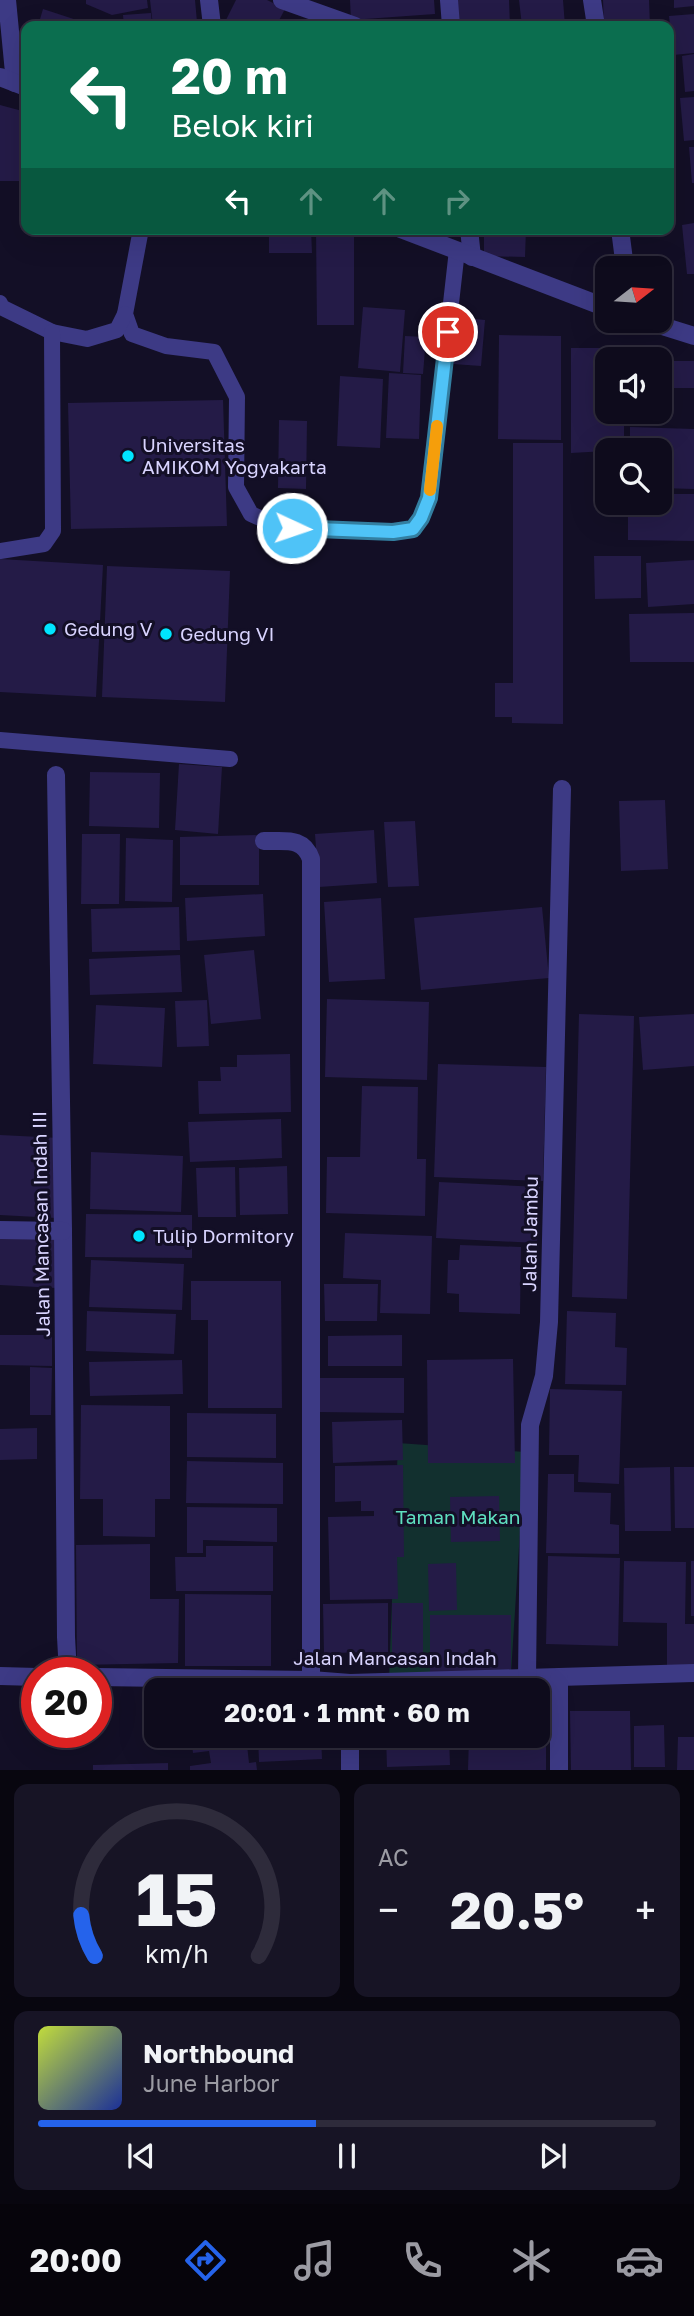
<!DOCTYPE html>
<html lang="id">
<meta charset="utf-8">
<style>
:root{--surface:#0e0b1c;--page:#171425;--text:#f1f3f6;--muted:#9b9ba3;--line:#2e2b3b;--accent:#2563eb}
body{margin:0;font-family:"Golos Text",sans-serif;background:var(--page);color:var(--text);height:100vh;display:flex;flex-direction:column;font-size:26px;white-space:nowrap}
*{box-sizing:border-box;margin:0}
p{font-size:23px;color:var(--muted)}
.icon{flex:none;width:38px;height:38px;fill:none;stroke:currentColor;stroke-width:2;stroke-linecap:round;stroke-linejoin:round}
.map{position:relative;height:1770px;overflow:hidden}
.drawer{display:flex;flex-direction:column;gap:14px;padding:14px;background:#08060f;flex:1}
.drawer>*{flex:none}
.banner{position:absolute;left:21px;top:21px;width:653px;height:214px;border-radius:14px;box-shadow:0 7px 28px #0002,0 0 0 2px var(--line);background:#0b6e4f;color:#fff;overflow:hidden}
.needle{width:46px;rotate:73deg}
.buttons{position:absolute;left:595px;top:256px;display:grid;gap:14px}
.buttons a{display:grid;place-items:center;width:77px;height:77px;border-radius:14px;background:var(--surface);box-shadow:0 7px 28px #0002,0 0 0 2px var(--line);font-size:35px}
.speed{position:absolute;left:21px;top:1657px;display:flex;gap:14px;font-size:35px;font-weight:700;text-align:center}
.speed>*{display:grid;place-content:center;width:91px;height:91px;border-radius:50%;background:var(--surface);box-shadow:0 7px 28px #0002,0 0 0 2px var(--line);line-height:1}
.speed .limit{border:10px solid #d22;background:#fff;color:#111}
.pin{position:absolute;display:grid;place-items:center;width:60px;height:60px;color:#fff;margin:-30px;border:4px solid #fff;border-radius:50%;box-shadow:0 2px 7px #0007}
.me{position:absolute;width:77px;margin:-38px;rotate:93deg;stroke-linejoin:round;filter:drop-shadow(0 0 5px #0008)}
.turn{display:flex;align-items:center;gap:24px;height:147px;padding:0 35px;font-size:32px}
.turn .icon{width:91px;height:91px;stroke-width:2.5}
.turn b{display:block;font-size:49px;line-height:60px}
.lanes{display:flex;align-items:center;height:66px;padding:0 35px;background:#0003;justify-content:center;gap:35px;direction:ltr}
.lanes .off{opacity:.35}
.big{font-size:52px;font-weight:700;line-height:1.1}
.drawer .tile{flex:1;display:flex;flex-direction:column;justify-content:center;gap:10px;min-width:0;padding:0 24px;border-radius:14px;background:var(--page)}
.drawer .dial{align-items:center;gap:0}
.dial svg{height:182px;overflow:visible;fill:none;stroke:var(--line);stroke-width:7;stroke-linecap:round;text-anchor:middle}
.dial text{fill:var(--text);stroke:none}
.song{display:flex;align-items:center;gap:21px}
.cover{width:84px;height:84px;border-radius:10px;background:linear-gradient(135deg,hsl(70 70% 55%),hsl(230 70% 35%))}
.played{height:7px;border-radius:4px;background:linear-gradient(90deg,var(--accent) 45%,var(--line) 45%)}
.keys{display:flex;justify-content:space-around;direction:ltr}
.heat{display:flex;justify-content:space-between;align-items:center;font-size:38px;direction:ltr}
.drawer .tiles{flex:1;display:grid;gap:14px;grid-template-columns:1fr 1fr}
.tile:last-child{grid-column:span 2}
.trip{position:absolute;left:144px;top:1678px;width:406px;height:70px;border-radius:14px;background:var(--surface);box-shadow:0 7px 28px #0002,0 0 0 2px var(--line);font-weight:700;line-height:70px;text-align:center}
.tabs{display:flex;height:112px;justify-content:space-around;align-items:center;background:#06040b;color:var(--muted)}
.tabs .icon{width:49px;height:49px}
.tabs .current{color:var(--accent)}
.tabs b{font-size:32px;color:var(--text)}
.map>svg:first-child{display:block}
.green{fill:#12302f}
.building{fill:#241b47}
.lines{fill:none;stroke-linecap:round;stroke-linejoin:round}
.service{stroke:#3d3a85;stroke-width:16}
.minor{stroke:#3d3a85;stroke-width:18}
.tertiary{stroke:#3d3a85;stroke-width:18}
.route-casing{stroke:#337fa1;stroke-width:18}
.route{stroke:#4fc3f7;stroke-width:12}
.slow{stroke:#f59e0b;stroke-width:12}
.poi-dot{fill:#00e5ff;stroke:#130f26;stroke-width:2.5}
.labels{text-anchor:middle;stroke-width:6;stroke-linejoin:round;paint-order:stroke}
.poi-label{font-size:19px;fill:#d9d4ff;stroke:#130f26;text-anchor:start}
.street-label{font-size:19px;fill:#d9d4ff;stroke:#130f26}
.park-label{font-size:19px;fill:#5fe0c0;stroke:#130f26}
</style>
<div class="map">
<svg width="694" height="1770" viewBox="0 0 694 1770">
<rect width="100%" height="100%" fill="#130f26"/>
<polygon class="green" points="398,1443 525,1452 510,1690 389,1679"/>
<g class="building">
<polygon points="86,0 147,0 148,8 112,15 86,4"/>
<polygon points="150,0 195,0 197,22 153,26"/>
<polygon points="236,0 267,0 285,9 276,26 223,26"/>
<polygon points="350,0 434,0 435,14 351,20"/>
<polygon points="455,0 509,0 510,26 457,26"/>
<polygon points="519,0 563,0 565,26 522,26"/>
<polygon points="603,0 649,0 650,26 604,26"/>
<polygon points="674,0 694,0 694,6 674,8"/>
<polygon points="43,9 95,26 38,26"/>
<polygon points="151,13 152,26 124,26 123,15"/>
<polygon points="694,14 694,53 673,55 669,16"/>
<polygon points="694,54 694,91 685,92 682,56"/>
<polygon points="668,78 670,78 676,139 668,140"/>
<polygon points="694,97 694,140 684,141 680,98"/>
<polygon points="0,105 26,112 26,181 0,181"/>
<polygon points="689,147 694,147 694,183 692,183"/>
<polygon points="694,223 694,274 687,274 682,225"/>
<polygon points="269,229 311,229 312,253 269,253"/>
<polygon points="316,229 354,229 354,325 317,325"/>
<polygon points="484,229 526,229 525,257 484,256"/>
<polygon points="572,229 600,229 601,231 572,234"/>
<polygon points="363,307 405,310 400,372 358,368"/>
<polygon points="457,317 485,320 481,366 453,364"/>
<polygon points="499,335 561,336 561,440 498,439"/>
<polygon points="405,336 426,337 423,374 403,373"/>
<polygon points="571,348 624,348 624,359 607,359 607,411 624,411 624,450 571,453"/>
<rect x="671" y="361" width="23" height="27"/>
<polygon points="389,373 421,375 419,439 386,438"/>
<polygon points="340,376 383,379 380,448 337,446"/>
<polygon points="223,400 227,526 71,529 68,403"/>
<polygon points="279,420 307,421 306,489 278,488"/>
<polygon points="630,427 694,429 694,489 660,488 660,450 630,450"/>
<polygon points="513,443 563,443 563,724 512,723 512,717 495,717 495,683 513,683"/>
<polygon points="660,494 694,494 694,541 628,540 628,502 660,502"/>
<polygon points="594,556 641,556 641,598 595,599"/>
<polygon points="0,559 103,565 96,697 0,692"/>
<polygon points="694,560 694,604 648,607 646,563"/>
<polygon points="107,566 230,571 225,702 102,697"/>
<polygon points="694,613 694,662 630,662 629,614"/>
<polygon points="179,764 222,767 218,834 175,830"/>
<polygon points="90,772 160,773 159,828 89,826"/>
<polygon points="665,800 668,869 621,871 619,801"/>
<polygon points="415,821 419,886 388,887 384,822"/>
<polygon points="374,830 377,883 319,887 315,834"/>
<polygon points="82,834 120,834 119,904 81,904"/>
<polygon points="259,835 259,885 180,885 180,837"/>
<polygon points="126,838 173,840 172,902 125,901"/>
<polygon points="263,894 265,936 187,941 185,898"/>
<polygon points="381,898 385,979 329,982 324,902"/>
<polygon points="179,907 180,950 92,952 91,909"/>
<polygon points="542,907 549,978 421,990 414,918"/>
<polygon points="254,950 261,1019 211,1024 204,955"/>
<polygon points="180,955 182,992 90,995 89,959"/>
<polygon points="327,999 429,1002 427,1080 325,1077"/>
<polygon points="207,1000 209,1046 177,1047 175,1001"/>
<polygon points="96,1005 165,1008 162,1067 93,1064"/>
<polygon points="579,1014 634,1016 627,1299 572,1297"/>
<polygon points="694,1014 694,1066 643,1070 639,1017"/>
<polygon points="290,1054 291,1112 199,1114 198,1081 221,1081 220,1067 237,1067 237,1055"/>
<polygon points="438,1064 546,1067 543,1181 434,1177"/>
<polygon points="362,1086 418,1087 417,1159 426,1159 425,1216 326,1213 327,1157 360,1157"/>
<polygon points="281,1119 282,1158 190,1162 188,1122"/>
<polygon points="0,1135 60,1138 56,1218 0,1215"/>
<polygon points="91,1152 183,1156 181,1212 90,1209"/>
<polygon points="287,1166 288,1214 240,1215 239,1168"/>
<polygon points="235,1167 236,1217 198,1217 196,1168"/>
<polygon points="439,1182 540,1187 537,1243 436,1238"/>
<polygon points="86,1214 192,1215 192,1258 85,1257"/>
<polygon points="345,1233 432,1236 430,1314 380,1313 381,1280 343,1278"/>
<polygon points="0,1234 59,1237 56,1288 0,1285"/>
<polygon points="460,1245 521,1247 520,1314 459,1312 459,1294 447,1293 448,1260 459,1260"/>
<polygon points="91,1260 184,1264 182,1310 89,1307"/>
<polygon points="191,1281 281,1281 282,1408 208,1408 208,1320 191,1320"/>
<polygon points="324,1284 378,1284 377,1321 325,1321"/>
<polygon points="87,1311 176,1314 174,1354 86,1351"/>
<polygon points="567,1311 616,1313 615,1347 627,1348 626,1385 565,1384"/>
<polygon points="0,1335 52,1335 52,1366 0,1365"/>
<polygon points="402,1335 402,1366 328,1366 328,1336"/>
<polygon points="513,1359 515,1463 428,1463 427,1360"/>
<polygon points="182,1360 183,1394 90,1396 89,1362"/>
<polygon points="30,1367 52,1368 51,1415 30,1415"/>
<polygon points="319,1378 404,1378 404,1413 318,1412"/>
<polygon points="550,1389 622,1391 619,1484 578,1482 579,1455 549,1455"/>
<polygon points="81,1405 170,1406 170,1499 155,1499 155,1537 103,1536 103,1499 80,1499"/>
<polygon points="187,1413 276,1414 276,1458 187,1457"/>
<polygon points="402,1420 403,1460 333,1463 332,1422"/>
<polygon points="37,1428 37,1459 0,1460 0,1429"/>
<polygon points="187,1461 283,1463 283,1504 186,1503"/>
<polygon points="403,1465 404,1557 397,1557 398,1599 330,1600 328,1517 374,1516 374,1511 361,1511 361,1501 335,1502 335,1466"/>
<polygon points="670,1467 671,1531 625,1531 624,1468"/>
<polygon points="674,1467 694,1467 694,1528 675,1528"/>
<polygon points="548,1474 574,1474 574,1492 611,1493 610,1524 619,1525 619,1554 546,1553"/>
<polygon points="499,1496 500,1541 451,1542 450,1497"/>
<polygon points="187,1507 277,1508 277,1542 203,1540 203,1553 187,1553"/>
<polygon points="150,1544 150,1599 179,1599 178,1663 77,1665 76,1545"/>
<polygon points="206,1546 273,1546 273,1591 176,1591 175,1557 206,1557"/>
<polygon points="548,1556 620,1558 618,1646 546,1644"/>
<polygon points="624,1561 686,1562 685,1624 694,1624 694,1669 667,1669 667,1623 623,1622"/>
<rect x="691" y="1561" width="3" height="55"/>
<polygon points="456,1563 457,1610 429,1611 428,1564"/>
<polygon points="185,1594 271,1595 271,1666 185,1666"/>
<polygon points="388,1603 388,1652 324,1653 323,1604"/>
<rect x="392" y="1603" width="31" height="60"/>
<rect x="430" y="1615" width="81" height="63"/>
<polygon points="570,1711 630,1711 631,1770 571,1770"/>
<polygon points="664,1725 665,1767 634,1767 634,1726"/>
<polygon points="191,1736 246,1736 249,1763 256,1762 257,1770 190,1770 190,1766 211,1763 209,1751 193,1753"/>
<polygon points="258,1736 321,1736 322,1759 259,1762"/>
<polygon points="386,1736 449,1736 450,1765 387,1767"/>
<polygon points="469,1736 524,1736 524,1746 546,1746 546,1770 468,1770"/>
<polygon points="678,1737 694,1737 694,1770 677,1770"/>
<polygon points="168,1763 168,1770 93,1770 93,1765"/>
</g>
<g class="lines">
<g class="service">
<polyline points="141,229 125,314 132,334 166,346 214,352 237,397 236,487 251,514 271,523 292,528 393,532 413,529 421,518 429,498 457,250"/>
<polyline points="0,303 1,307 52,332 87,339 117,330 125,314"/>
<polyline points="0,551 44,544 53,531 52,332"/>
<polyline points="0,740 230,759"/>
</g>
<g class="minor">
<polyline points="7,0 15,83"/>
<polyline points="209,0 212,26"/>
<polyline points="282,0 355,26"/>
<polyline points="449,0 451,26"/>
<polyline points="592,0 596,26"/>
<polyline points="469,229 472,257"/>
<polyline points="620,229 625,268"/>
<polyline points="56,775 63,1231 66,1637 68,1673"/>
<path d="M264 841C284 842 303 836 311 859V1680"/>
<polyline points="0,1230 63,1231"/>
<polyline points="0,1676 37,1677"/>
<polyline points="96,1677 311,1680 350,1683 694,1673"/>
<polyline points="527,1678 530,1425 544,1376 549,1322 562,789"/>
<polyline points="559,1678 559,1770"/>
<polyline points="350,1770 350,1736"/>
</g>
<g class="tertiary">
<polyline points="0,77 26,87"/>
<polyline points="401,229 607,308"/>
<polyline points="643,320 694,336"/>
</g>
</g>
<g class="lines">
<g class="route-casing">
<polyline id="route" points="292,528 393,532 413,529 421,518 429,498 448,332"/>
</g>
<use href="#route" class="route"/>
<polyline class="slow" points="430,490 437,426"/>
</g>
<g class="poi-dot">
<circle cx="128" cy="456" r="7"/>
<circle cx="50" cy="629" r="7"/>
<circle cx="166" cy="634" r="7"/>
<circle cx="139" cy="1236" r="7"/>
</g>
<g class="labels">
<g class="poi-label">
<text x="142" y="452">Universitas<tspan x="142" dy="22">AMIKOM Yogyakarta</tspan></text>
<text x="64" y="636">Gedung V</text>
<text x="180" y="641">Gedung VI</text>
<text x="153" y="1243">Tulip Dormitory</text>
</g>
<g class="street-label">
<text transform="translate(41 1224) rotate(-91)" y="7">Jalan Mancasan Indah III</text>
<text transform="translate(530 1234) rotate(-89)" y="7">Jalan Jambu</text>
<text x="395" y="1665">Jalan Mancasan Indah</text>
</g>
<g class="park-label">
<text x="458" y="1524">Taman Makan</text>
</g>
</g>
</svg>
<div class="buttons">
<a><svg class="needle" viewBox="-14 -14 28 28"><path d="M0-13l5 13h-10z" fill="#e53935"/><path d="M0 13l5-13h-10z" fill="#9b9ba3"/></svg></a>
<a><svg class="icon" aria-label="sound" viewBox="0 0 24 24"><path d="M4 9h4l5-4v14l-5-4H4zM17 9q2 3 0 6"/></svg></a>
<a><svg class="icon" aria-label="search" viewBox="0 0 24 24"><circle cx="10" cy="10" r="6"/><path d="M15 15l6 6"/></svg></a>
</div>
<div class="speed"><div class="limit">20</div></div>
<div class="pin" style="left:448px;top:332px;background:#d93025"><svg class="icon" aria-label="arrive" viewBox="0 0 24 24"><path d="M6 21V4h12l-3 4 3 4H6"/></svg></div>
<svg class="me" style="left:292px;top:528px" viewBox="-20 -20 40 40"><circle r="17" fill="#4fc3f7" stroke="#fff" stroke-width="3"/><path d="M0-11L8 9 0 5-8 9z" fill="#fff"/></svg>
<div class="trip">20:01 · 1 mnt · 60 m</div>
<div class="banner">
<div class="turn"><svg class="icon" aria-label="left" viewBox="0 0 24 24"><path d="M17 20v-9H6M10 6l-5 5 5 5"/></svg><div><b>20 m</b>Belok kiri</div></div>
<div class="lanes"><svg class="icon" aria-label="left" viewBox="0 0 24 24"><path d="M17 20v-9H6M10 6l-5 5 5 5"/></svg><svg class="icon off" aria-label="ahead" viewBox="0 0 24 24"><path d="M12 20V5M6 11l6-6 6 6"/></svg><svg class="icon off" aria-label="ahead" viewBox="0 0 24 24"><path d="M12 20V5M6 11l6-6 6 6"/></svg><svg class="icon off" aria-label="right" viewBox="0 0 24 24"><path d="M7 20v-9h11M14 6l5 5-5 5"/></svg></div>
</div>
</div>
<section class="drawer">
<div class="tiles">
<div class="tile dial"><svg viewBox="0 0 100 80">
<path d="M14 69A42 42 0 1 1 86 69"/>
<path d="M14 69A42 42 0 0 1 8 51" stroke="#2563eb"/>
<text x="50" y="56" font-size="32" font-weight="700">15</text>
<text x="50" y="72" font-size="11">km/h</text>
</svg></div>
<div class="tile"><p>AC</p>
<div class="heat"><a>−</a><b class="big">20.5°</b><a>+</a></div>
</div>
<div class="tile">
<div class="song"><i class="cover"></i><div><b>Northbound</b><p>June Harbor</p></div></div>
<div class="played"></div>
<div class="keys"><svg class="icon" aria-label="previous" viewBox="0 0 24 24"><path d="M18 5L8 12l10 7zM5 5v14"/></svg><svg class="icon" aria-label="pause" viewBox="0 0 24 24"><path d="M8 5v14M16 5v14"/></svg><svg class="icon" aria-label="next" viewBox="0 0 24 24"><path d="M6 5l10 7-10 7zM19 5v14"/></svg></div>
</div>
</div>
</section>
<nav class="tabs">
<b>20:00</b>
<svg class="icon current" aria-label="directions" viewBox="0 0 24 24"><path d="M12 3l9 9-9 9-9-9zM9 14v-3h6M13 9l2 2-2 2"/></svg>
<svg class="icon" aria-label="music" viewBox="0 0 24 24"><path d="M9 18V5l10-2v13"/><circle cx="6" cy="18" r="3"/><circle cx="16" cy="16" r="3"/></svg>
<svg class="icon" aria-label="phone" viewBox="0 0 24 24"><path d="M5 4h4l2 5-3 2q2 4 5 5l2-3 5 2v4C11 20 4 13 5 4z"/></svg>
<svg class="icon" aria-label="climate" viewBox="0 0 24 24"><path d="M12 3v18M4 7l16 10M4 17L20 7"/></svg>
<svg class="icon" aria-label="car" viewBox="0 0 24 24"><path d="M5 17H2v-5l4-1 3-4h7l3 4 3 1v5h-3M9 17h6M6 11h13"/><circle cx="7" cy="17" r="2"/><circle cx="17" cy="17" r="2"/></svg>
</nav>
